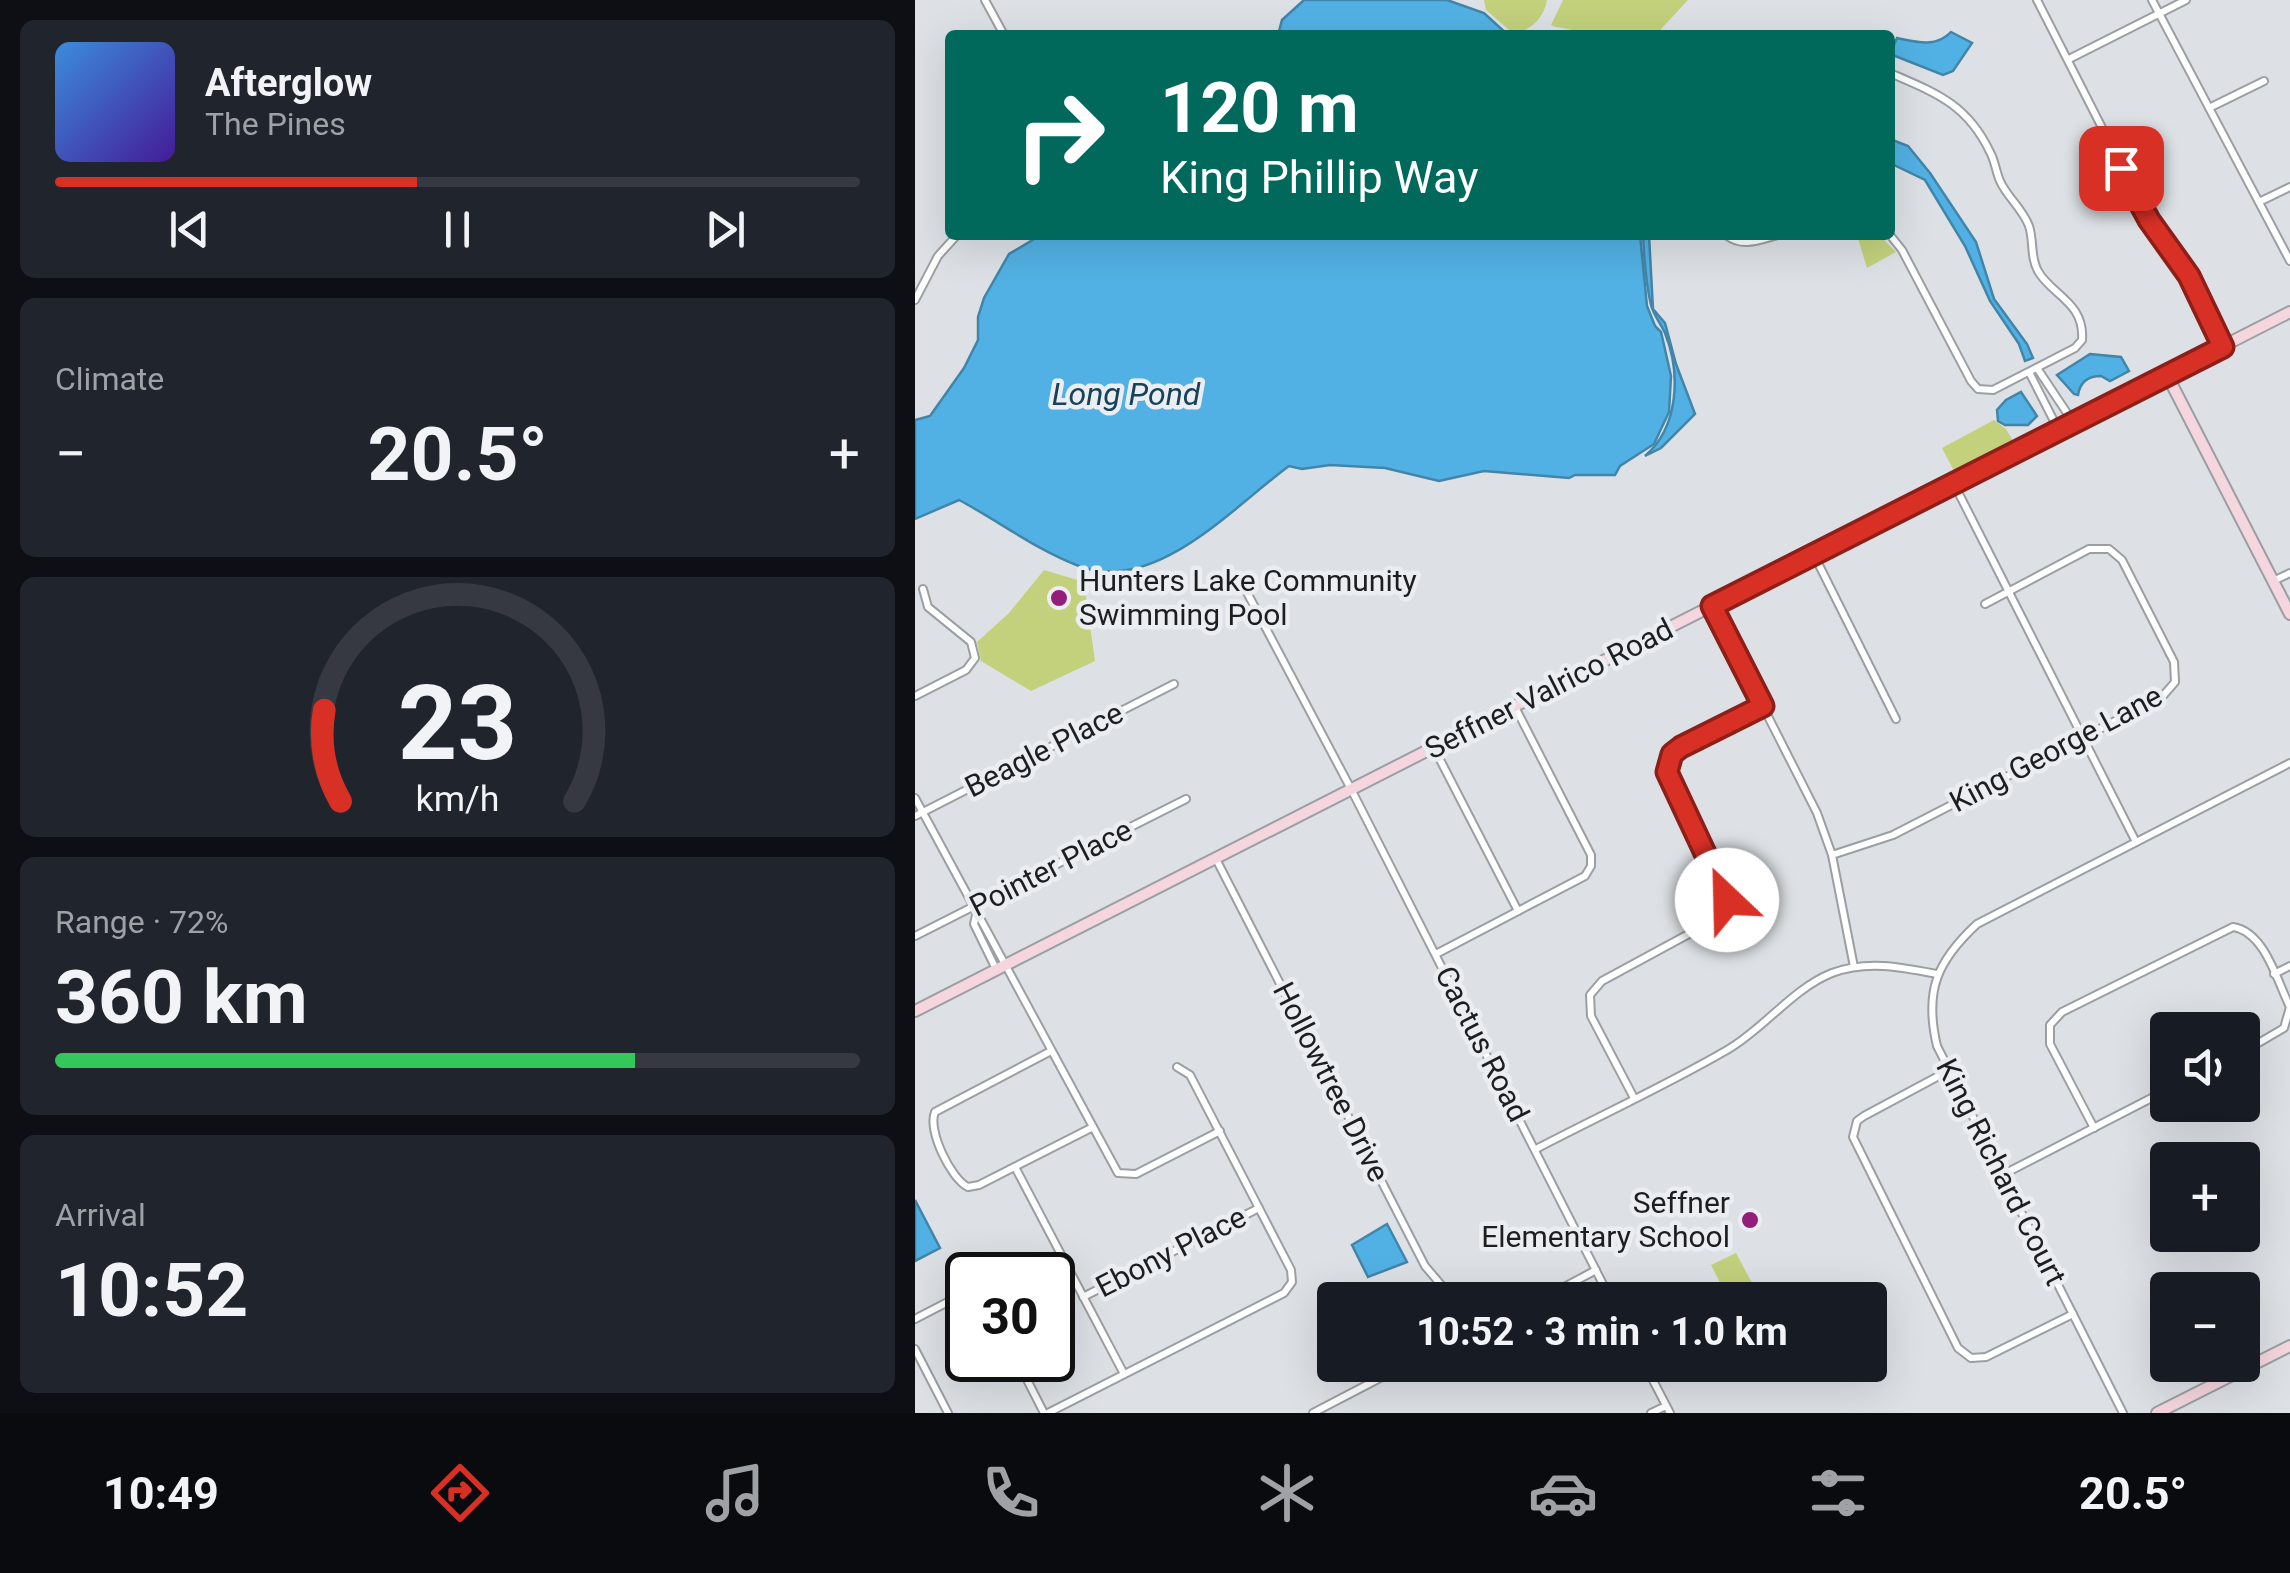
<!DOCTYPE html>
<meta charset="utf-8">
<style>
:root{--surface:#171b24;--page:#20242c;--text:#f1f3f6;--muted:#9ea1a6;--line:#363941;--accent:#d93025}
body{margin:0;font-family:Roboto,sans-serif;background:var(--page);color:var(--text);height:100vh;display:flex;flex-direction:column;font-size:38px;white-space:nowrap}
*{box-sizing:border-box;margin:0}
p{font-size:32px;color:var(--muted)}
.icon{flex:none;width:55px;height:55px;fill:none;stroke:currentColor;stroke-width:2;stroke-linecap:round;stroke-linejoin:round}
.map{position:relative;flex:1;overflow:hidden}
.details{display:flex;flex-direction:column;gap:20px;padding:20px;background:#0d0f14;width:915px}
.details>*{flex:none}
.hud{position:absolute;left:30px;top:30px;width:950px;height:210px;border-radius:10px;box-shadow:0 10px 40px #0002;background:#00695c;color:#fff;overflow:hidden}
.buttons{position:absolute;left:1235px;top:1012px;display:grid;gap:20px}
.buttons a{display:grid;place-items:center;width:110px;height:110px;border-radius:10px;background:var(--surface);box-shadow:0 10px 40px #0002;font-size:50px}
.speed{position:absolute;left:30px;top:1252px;display:flex;gap:20px;font-size:50px;font-weight:700;text-align:center}
.speed>*{display:grid;place-content:center;width:130px;height:130px;border-radius:50%;background:var(--surface);box-shadow:0 10px 40px #0002;line-height:1}
.speed .limit{border:5px solid #111;border-radius:15px;background:#fff;color:#111}
.pin{position:absolute;display:grid;place-items:center;width:85px;height:85px;color:#fff;margin:-42px;border-radius:20px;box-shadow:0 5px 15px #0006}
.me{position:absolute;width:110px;margin:-55px;rotate:336deg;stroke-linejoin:round;filter:drop-shadow(0 0 8px #0008)}
.turn{display:flex;align-items:center;gap:35px;height:210px;padding:0 50px;font-size:45px}
.turn .icon{width:130px;height:130px;stroke-width:2.5}
.turn b{display:block;font-size:70px;line-height:85px}
.big{font-size:75px;font-weight:700;line-height:1.1}
.details .widget{flex:1;display:flex;flex-direction:column;justify-content:center;gap:15px;min-width:0;padding:0 35px;border-radius:15px;background:var(--page)}
.details .dial{align-items:center;gap:0}
.dial svg{height:260px;overflow:visible;fill:none;stroke:var(--line);stroke-width:7;stroke-linecap:round;text-anchor:middle}
.dial text{fill:var(--text);stroke:none}
.song{display:flex;align-items:center;gap:30px}
.cover{width:120px;height:120px;border-radius:15px;background:linear-gradient(135deg,hsl(210 70% 55%),hsl(260 70% 35%))}
.played{height:10px;border-radius:5px;background:linear-gradient(90deg,var(--accent) 45%,var(--line) 45%)}
.keys{display:flex;justify-content:space-around;direction:ltr}
.heat{display:flex;justify-content:space-between;align-items:center;font-size:55px;direction:ltr}
.charge{height:15px;border-radius:8px;background:linear-gradient(90deg,#34c759 72%,var(--line) 0)}
.trip{position:absolute;left:402px;top:1282px;width:570px;height:100px;border-radius:10px;background:var(--surface);box-shadow:0 10px 40px #0002;font-weight:700;line-height:100px;text-align:center}
.dock{display:flex;height:160px;justify-content:space-around;align-items:center;background:#090b0e;color:var(--muted)}
.dock .icon{width:70px;height:70px}
.dock .selected{color:var(--accent)}
.dock b{font-size:45px;color:var(--text)}
main{display:flex;flex:1;min-height:0}
.map>svg:first-child{display:block}
.green{fill:#c3d17d}
.water{fill:#52b1e4;stroke:#4285a9;stroke-width:2.5}
.lines{fill:none;stroke-linecap:round;stroke-linejoin:round}
.street-casing{stroke:#9b9fa3;stroke-width:10}
.secondary-casing{stroke:#9b9fa3;stroke-width:14}
.street{stroke:#fff;stroke-width:6}
.secondary{stroke:#f5d6de;stroke-width:10}
.route-casing{stroke:#8d1f18;stroke-width:25}
.route{stroke:#d93025;stroke-width:18}
.poi-dot{fill:#941e7b;stroke:#eaeef2;stroke-width:4}
.labels{text-anchor:middle;stroke-width:9;stroke-linejoin:round;paint-order:stroke}
.poi-label{font-size:30px;fill:#1d1e20;stroke:#eaeef2;text-anchor:start}
.street-label{font-size:30px;fill:#1d1e20;stroke:#eaeef2}
.water-label{font-size:32px;font-style:italic;fill:#194157;stroke:#eaeef2}
</style>
<main>
<section class="details">
<div class="widget">
<div class="song"><i class="cover"></i><div><b>Afterglow</b><p>The Pines</p></div></div>
<div class="played"></div>
<div class="keys"><svg class="icon" aria-label="previous" viewBox="0 0 24 24"><path d="M18 5L8 12l10 7zM5 5v14"/></svg><svg class="icon" aria-label="pause" viewBox="0 0 24 24"><path d="M8 5v14M16 5v14"/></svg><svg class="icon" aria-label="next" viewBox="0 0 24 24"><path d="M6 5l10 7-10 7zM19 5v14"/></svg></div>
</div>
<div class="widget"><p>Climate</p>
<div class="heat"><a>−</a><b class="big">20.5°</b><a>+</a></div>
</div>
<div class="widget dial"><svg viewBox="0 0 100 80">
<path d="M14 69A42 42 0 1 1 86 69"/>
<path d="M14 69A42 42 0 0 1 9 41" stroke="#d93025"/>
<text x="50" y="56" font-size="32" font-weight="700">23</text>
<text x="50" y="72" font-size="11">km/h</text>
</svg></div>
<div class="widget"><p>Range · 72%</p><b class="big">360 km</b><div class="charge"></div></div>
<div class="widget"><p>Arrival</p><b class="big">10:52</b></div>
</section>
<div class="map">
<svg width="1375" height="1413" viewBox="0 0 1375 1413">
<rect width="100%" height="100%" fill="#dde1e5"/>
<g class="green">
<path d="M569 0H632C629 18 617 28 600 35L571 10Z"/>
<path d="M648 0H773L746 29 744 35H662C654 25 645 30 636 25Z"/>
<polygon points="942,235 964,235 981,252 952,268"/>
<polygon points="1079,420 1091,429 1098,441 1039,471 1027,448"/>
<polygon points="129,570 169,582 180,661 116,691 66,661 62,642 94,613"/>
<polygon points="821,1253 837,1283 812,1296 796,1265"/>
</g>
<g class="water">
<polygon points="389,0 532,0 569,13 593,35 363,35 367,20"/>
<path d="M1036 32 1057 43 1038 71 1028 75 975 54 982 38C1001 42 1021 48 1036 32Z"/>
<polygon points="975,139 993,146 1015,173 1061,242 1079,299 1112,344 1118,358 1110,361 1104,344 1075,301 1050,246 1010,180 975,163"/>
<path d="M126 235H725L732 306 740 326 746 332 756 376 754 412 739 444 705 466 700 475H660L654 478 569 471 524 481 470 468 415 465 387 469 374 466C319 506 240 595 164 566 121 550 84 521 44 500L0 519V420L15 416 49 368 63 340V317L69 298 94 254Z"/>
<path d="M728 235H734L738 309 750 323 761 364 780 414 746 448 730 456C764 427 766 373 750 333 746 324 739 316 736 305 731 284 729 257 728 235Z"/>
<path d="M1175 354 1206 357 1214 371 1195 381 1186 376C1173 376 1165 382 1163 395L1159 394 1142 375Z"/>
<polygon points="1106,392 1122,416 1113,425 1090,425 1083,421 1082,410 1091,400"/>
<polygon points="0,1200 25,1248 0,1261"/>
<polygon points="472,1224 492,1262 453,1277 437,1245"/>
</g>
<g class="lines">
<g class="street-casing">
<g id="street">
<polyline points="70,0 89,35"/>
<polyline points="1122,0 1234,220 1273,275 1307,346"/>
<polyline points="1237,0 1375,261"/>
<polyline points="818,35 853,35"/>
<polyline points="1154,59 1271,0"/>
<polyline points="1294,108 1349,81"/>
<polyline points="1344,202 1375,187"/>
<path d="M811 235C828 248 844 240 863 235"/>
<path d="M975 235 987 250 1056 381 1063 389 1078 390 1160 348 1167 340C1170 302 1135 294 1123 271 1115 257 1119 241 1114 226 1107 208 1092 197 1085 181 1081 172 1080 161 1075 152 1052 104 1021 93 975 73"/>
<polyline points="0,300 23,256 42,235"/>
<polyline points="1122,368 1158,422"/>
<polyline points="1114,372 1143,429"/>
<polyline points="1039,484 1221,842"/>
<polyline points="899,555 981,719"/>
<polyline points="1358,581 1375,573"/>
<polyline points="327,583 436,789 696,1300"/>
<polyline points="797,606 902,813 917,855 939,967"/>
<polyline points="0,696 51,670 60,658 56,642 13,607 8,589"/>
<polyline points="519,748 603,911"/>
<polyline points="0,798 203,1173 221,1174 305,1131"/>
<polyline points="0,816 259,684"/>
<polyline points="917,855 978,835 1247,697 1260,682 1259,662 1207,560 1194,549 1174,549 1070,604"/>
<polyline points="301,859 510,1266 539,1300"/>
<polyline points="61,915 59,924 81,969"/>
<polyline points="0,936 271,799"/>
<polyline points="521,954 670,876 676,866 676,855 600,707"/>
<polyline points="1359,974 1375,966"/>
<path d="M136 1051 20 1112C12 1130 36 1179 53 1187L64 1185 178 1127"/>
<polyline points="1033,1071 949,1116 942,1121 938,1137 1043,1348 1056,1358 1071,1357 1158,1314"/>
<polyline points="719,1098 676,1016 675,995 687,981 807,916 812,900 809,889 755,782 752,763 766,747 848,706"/>
<path d="M1179 1128 1135 1044V1025L1147 1012 1318 927C1350 932 1362 981 1375 1007L1369 1028 1328 1052"/>
<path d="M621 1149C684 1116 750 1086 812 1050 849 1029 877 989 917 973 952 960 986 967 1022 974"/>
<polyline points="100,1167 209,1374"/>
<polyline points="1087,1175 1252,1090"/>
<polyline points="168,1297 344,1208"/>
<polyline points="625,1300 681,1270"/>
<polyline points="0,1319 52,1292"/>
<polyline points="0,1349 33,1413"/>
<polyline points="102,1360 129,1413"/>
<polyline points="730,1365 755,1413"/>
<polyline points="133,1413 369,1293 377,1282 376,1270 275,1075 262,1067"/>
<polyline points="398,1413 490,1365"/>
<polyline points="736,1413 751,1406"/>
<path d="M1208 1413 1022 1046C1009 991 1022 961 1062 924L1375 763"/>
</g>
</g>
<g class="secondary-casing">
<g id="secondary">
<polyline points="1252,375 1375,614"/>
<polyline points="0,1011 1375,312"/>
<polyline points="1242,1413 1375,1346"/>
</g>
</g>
<use href="#street" class="street"/>
<use href="#secondary" class="secondary"/>
</g>
<g class="lines">
<g class="route-casing">
<polyline id="route" points="812,900 752,772 757,754 766,747 848,706 797,606 1308,347 1274,276 1234,220 1206,168"/>
</g>
<use href="#route" class="route"/>
</g>
<g class="poi-dot">
<circle cx="144" cy="598" r="10"/>
<circle cx="835" cy="1220" r="10"/>
</g>
<g class="labels">
<g class="poi-label">
<text x="164" y="591">Hunters Lake Community<tspan x="164" dy="34">Swimming Pool</tspan></text>
<text x="815" y="1213" text-anchor="end">Seffner<tspan x="815" dy="34">Elementary School</tspan></text>
</g>
<g class="street-label">
<text transform="translate(634 689) rotate(-27)" y="10">Seffner Valrico Road</text>
<text transform="translate(1141 749) rotate(-28)" y="10">King George Lane</text>
<text transform="translate(129 750) rotate(-27)" y="10">Beagle Place</text>
<text transform="translate(136 868) rotate(-27)" y="10">Pointer Place</text>
<text transform="translate(567 1044) rotate(63)" y="10">Cactus Road</text>
<text transform="translate(416 1082) rotate(63)" y="10">Hollowtree Drive</text>
<text transform="translate(1086 1172) rotate(63)" y="10">King Richard Court</text>
<text transform="translate(256 1252) rotate(-27)" y="10">Ebony Place</text>
</g>
<g class="water-label">
<text x="211" y="405">Long Pond</text>
</g>
</g>
</svg>
<div class="buttons">
<a><svg class="icon" aria-label="sound" viewBox="0 0 24 24"><path d="M4 9h4l5-4v14l-5-4H4zM17 9q2 3 0 6"/></svg></a>
<a>+</a>
<a>−</a>
</div>
<div class="speed"><div class="limit">30</div></div>
<div class="pin" style="left:1206px;top:168px;background:#d93025"><svg class="icon" aria-label="arrive" viewBox="0 0 24 24"><path d="M6 21V4h12l-3 4 3 4H6"/></svg></div>
<svg class="me" style="left:812px;top:900px" viewBox="-20 -20 40 40"><circle r="19" fill="#fff"/><path d="M0-13L10 11 0 6-10 11z" fill="#d93025"/></svg>
<div class="trip">10:52 · 3 min · 1.0 km</div>
<div class="hud">
<div class="turn"><svg class="icon" aria-label="right" viewBox="0 0 24 24"><path d="M7 20v-9h11M14 6l5 5-5 5"/></svg><div><b>120 m</b>King Phillip Way</div></div>
</div>
</div>
</main>
<nav class="dock">
<b>10:49</b>
<svg class="icon selected" aria-label="directions" viewBox="0 0 24 24"><path d="M12 3l9 9-9 9-9-9zM9 14v-3h6M13 9l2 2-2 2"/></svg>
<svg class="icon" aria-label="music" viewBox="0 0 24 24"><path d="M9 18V5l10-2v13"/><circle cx="6" cy="18" r="3"/><circle cx="16" cy="16" r="3"/></svg>
<svg class="icon" aria-label="phone" viewBox="0 0 24 24"><path d="M5 4h4l2 5-3 2q2 4 5 5l2-3 5 2v4C11 20 4 13 5 4z"/></svg>
<svg class="icon" aria-label="climate" viewBox="0 0 24 24"><path d="M12 3v18M4 7l16 10M4 17L20 7"/></svg>
<svg class="icon" aria-label="car" viewBox="0 0 24 24"><path d="M5 17H2v-5l4-1 3-4h7l3 4 3 1v5h-3M9 17h6M6 11h13"/><circle cx="7" cy="17" r="2"/><circle cx="17" cy="17" r="2"/></svg>
<svg class="icon" aria-label="filters" viewBox="0 0 24 24"><path d="M4 7h16M4 17h16"/><circle cx="9" cy="7" r="2"/><circle cx="15" cy="17" r="2"/></svg>
<b>20.5°</b>
</nav>
